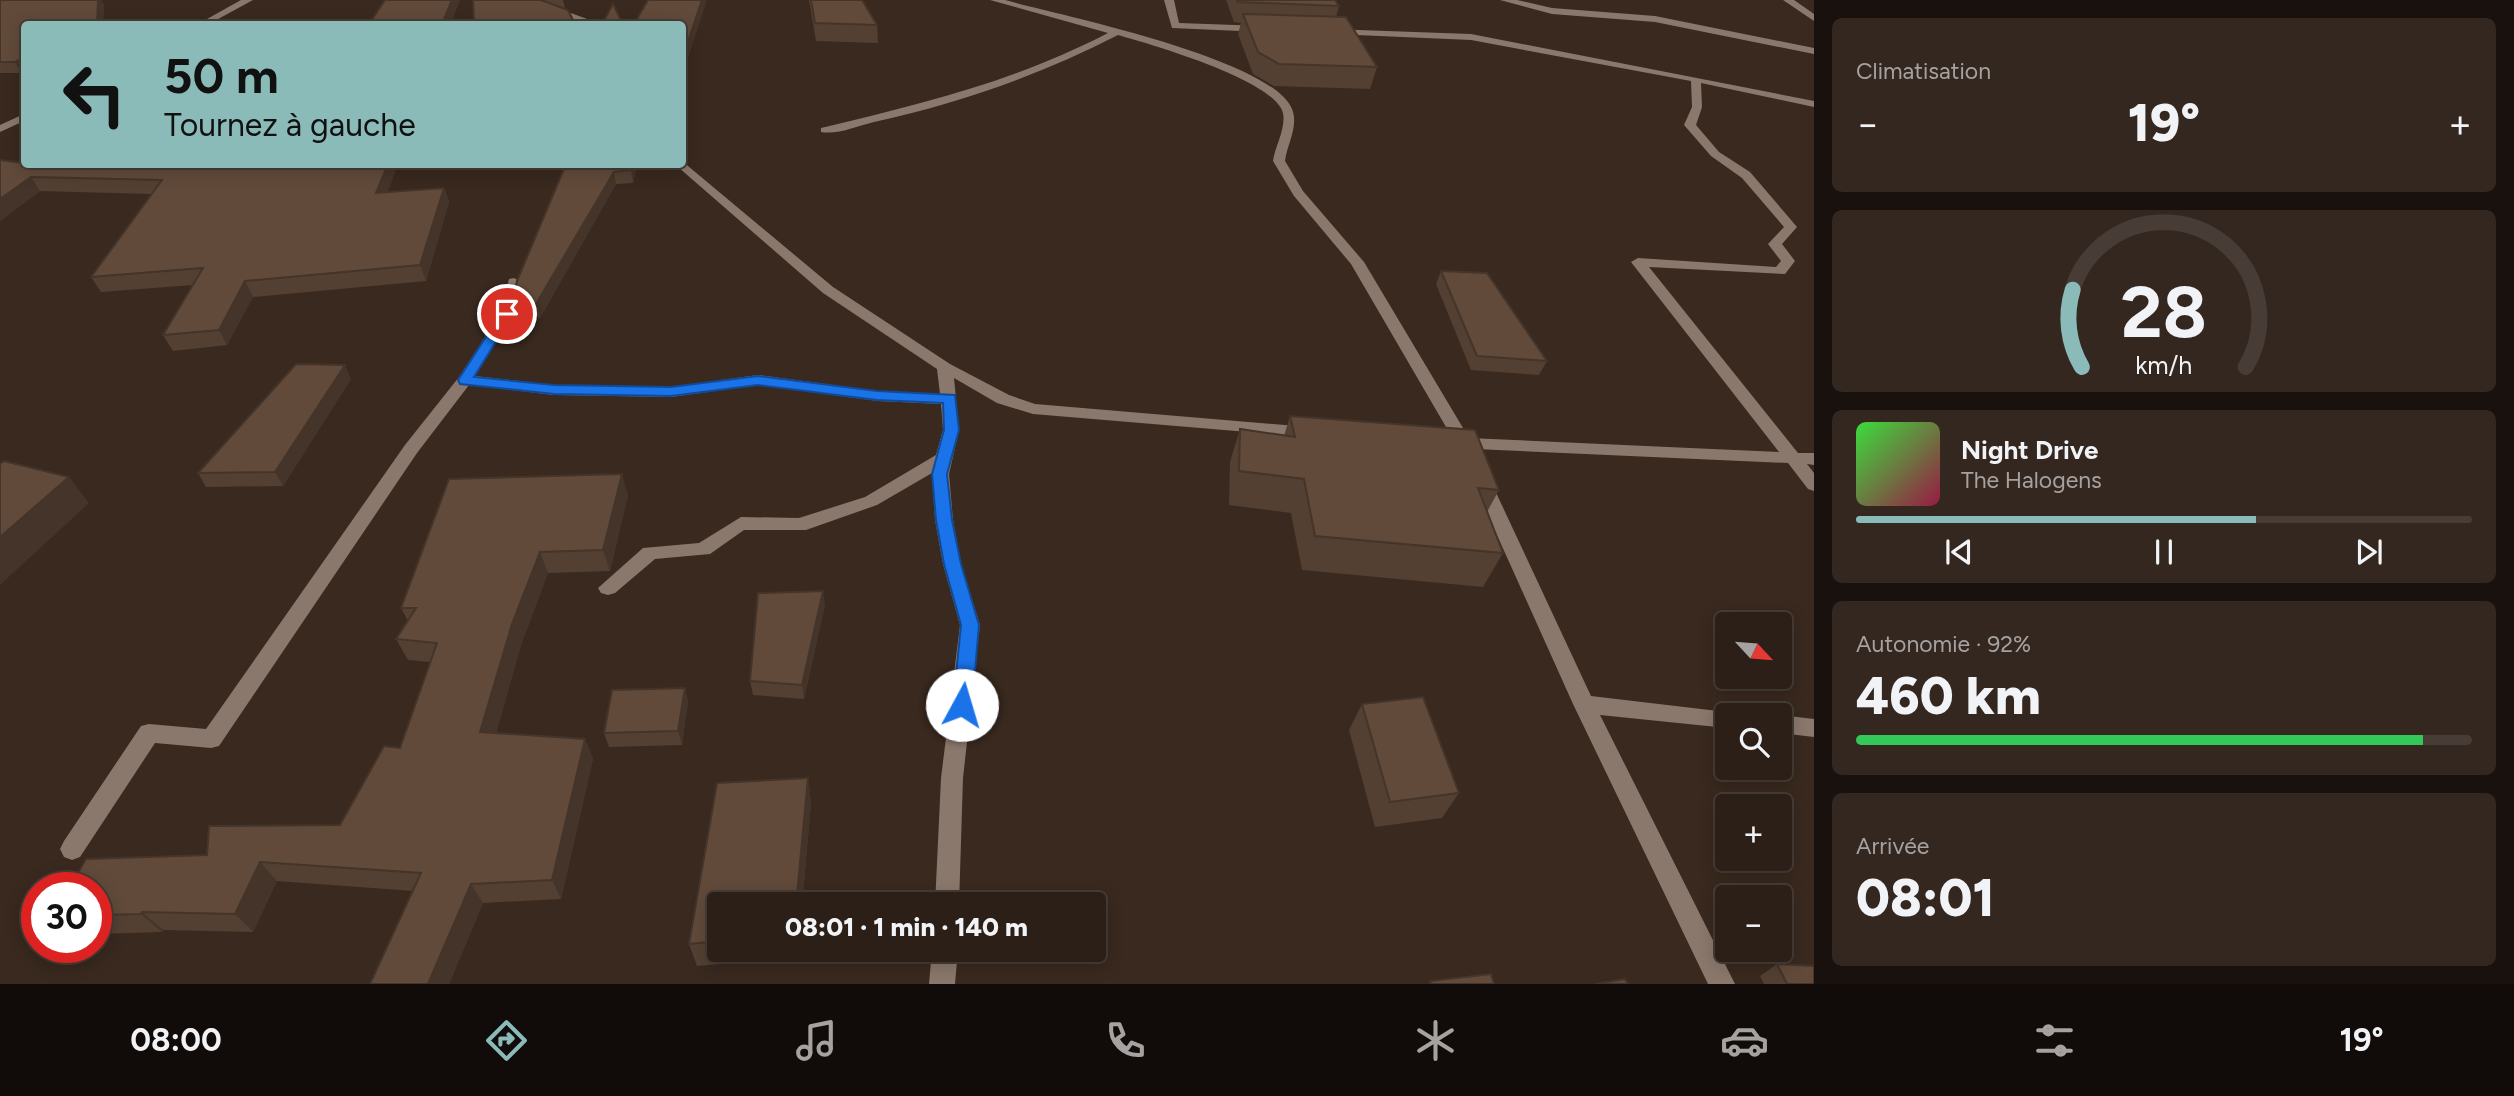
<!DOCTYPE html>
<html lang="fr">
<meta charset="utf-8">
<style>
:root{--surface:#2b1f17;--page:#332720;--text:#f1f3f6;--muted:#a6a2a1;--line:#473d36;--accent:#8bbbb9}
body{margin:0;font-family:Figtree,sans-serif;background:var(--page);color:var(--text);height:100vh;display:flex;flex-direction:column;font-size:26px;white-space:nowrap}
*{box-sizing:border-box;margin:0}
p{font-size:23px;color:var(--muted)}
.icon{flex:none;width:38px;height:38px;fill:none;stroke:currentColor;stroke-width:2;stroke-linecap:round;stroke-linejoin:round}
.map{position:relative;flex:1;overflow:hidden}
.details{display:flex;flex-direction:column;gap:18px;padding:18px;background:#18110d;width:700px}
.details>*{flex:none}
.banner{position:absolute;left:21px;top:21px;width:665px;height:147px;border-radius:7px;box-shadow:0 4px 18px #0003,0 0 0 2px var(--line);background:#8bbbb9;color:#111;overflow:hidden}
.needle{width:46px;rotate:116deg}
.buttons{position:absolute;left:1715px;top:612px;display:grid;gap:14px}
.buttons a{display:grid;place-items:center;width:77px;height:77px;border-radius:7px;background:var(--surface);box-shadow:0 4px 18px #0003,0 0 0 2px var(--line);font-size:35px}
.speed{position:absolute;left:21px;top:872px;display:flex;gap:14px;font-size:35px;font-weight:700;text-align:center}
.speed>*{display:grid;place-content:center;width:91px;height:91px;border-radius:50%;background:var(--surface);box-shadow:0 4px 18px #0003,0 0 0 2px var(--line);line-height:1}
.speed .limit{border:10px solid #d22;background:#fff;color:#111}
.pin{position:absolute;display:grid;place-items:center;width:60px;height:60px;color:#fff;margin:-30px;border:4px solid #fff;border-radius:50%;box-shadow:0 2px 7px #0007}
.me{position:absolute;width:77px;margin:-38px;rotate:6deg;stroke-linejoin:round;filter:drop-shadow(0 0 5px #0008)}
.turn{display:flex;align-items:center;gap:24px;height:147px;padding:0 28px;font-size:32px}
.turn .icon{width:91px;height:91px;stroke-width:2.5}
.turn b{display:block;font-size:49px;line-height:60px}
.big{font-size:52px;font-weight:800;line-height:1.1}
.details .tile{flex:1;display:flex;flex-direction:column;justify-content:center;gap:10px;min-width:0;padding:0 24px;border-radius:10px;background:var(--page)}
.details .dial{align-items:center;gap:0}
.dial svg{height:182px;overflow:visible;fill:none;stroke:var(--line);stroke-width:7;stroke-linecap:round;text-anchor:middle}
.dial text{fill:var(--text);stroke:none}
.song{display:flex;align-items:center;gap:21px}
.cover{width:84px;height:84px;border-radius:10px;background:linear-gradient(135deg,hsl(120 70% 55%),hsl(340 70% 35%))}
.played{height:7px;border-radius:4px;background:linear-gradient(90deg,var(--accent) 65%,var(--line) 65%)}
.keys{display:flex;justify-content:space-around;direction:ltr}
.heat{display:flex;justify-content:space-between;align-items:center;font-size:38px;direction:ltr}
.charge{height:10px;border-radius:5px;background:linear-gradient(90deg,#34c759 92%,var(--line) 0)}
.trip{position:absolute;left:707px;top:892px;width:399px;height:70px;border-radius:7px;background:var(--surface);box-shadow:0 4px 18px #0003,0 0 0 2px var(--line);font-weight:800;line-height:70px;text-align:center}
.tab-bar{display:flex;height:112px;justify-content:space-around;align-items:center;background:#110c09;color:var(--muted)}
.tab-bar .icon{width:49px;height:49px}
.tab-bar .selected{color:var(--accent)}
.tab-bar b{font-size:32px;color:var(--text)}
main{display:flex;flex:1;min-height:0}
.map>svg:first-child{display:block}
.lines{fill:none;stroke-linecap:round;stroke-linejoin:round}
.street{fill:#8b786c;fill-rule:evenodd}
.secondary{fill:#8b786c;fill-rule:evenodd}
.wall{fill:#534032}
.shaded-wall{fill:#443429}
.building{fill:#614a3a;stroke:#443429;stroke-width:2}
.route{fill:#1a73e8;stroke:#114b97;stroke-width:2}
</style>
<main>
<div class="map">
<svg width="1814" height="984" viewBox="0 0 1814 984">
<rect width="100%" height="100%" fill="#39291f"/>
<g class="lines">
<g class="street">
<polygon points="521,0 535,0 601,24 588,24"/>
<path d="M990 0H1005C1059 15 1271 58 1292 109 1299 126 1287 144 1285 161L1303 191 1364 262 1469 438 1779 452 1631 262 1638 258 1776 267 1781 261 1768 244 1784 227 1742 178 1711 156 1684 125 1692 107 1691 81 1471 40 1333 34 1328 31 1330 29 1471 34 1814 101V107L1701 83 1702 107 1696 125 1719 152 1750 172 1797 227 1782 244 1795 261 1785 274 1649 267 1798 453H1814V465L1807 464 1814 473V491L1808 489 1788 463 1475 449 1467 455 1450 443 1453 439 1351 264 1294 196 1273 161C1275 146 1286 129 1283 113 1275 80 1150 44 1118 35 1040 75 960 103 874 122 858 126 837 135 821 132V128C925 103 1013 82 1108 33Z"/>
<polygon points="1164,0 1174,0 1179,23 1263,26 1268,29 1263,32 1172,28"/>
<polygon points="1500,0 1517,0 1552,8 1655,16 1814,48 1814,54 1655,22 1552,14"/>
<polygon points="1783,0 1794,0 1814,14 1814,21"/>
<polygon points="682,161 833,287 950,364 1009,395 1035,404 1308,427 1316,432 1308,437 1033,414 997,403 954,378 959,430 949,474 953,520 961,564 980,625 963,778 959,905 935,905 941,778 960,625 943,564 935,520 932,473 877,505 806,530 744,530 710,554 655,559 615,593 608,595 601,593 598,588 643,548 699,543 741,517 799,518 865,497 936,455 943,430 941,404 878,401 758,385 671,397 554,395 469,385 417,453 219,746 211,748 155,743 80,857 72,860 64,857 60,849 64,841 141,726 149,724 206,729 405,445 459,377 500,314 509,279 514,278 521,282 514,314 475,376 554,385 671,387 758,375 878,391 940,394 937,369 823,293 678,167 676,164 682,164"/>
<polygon points="1483,478 1492,484 1591,696 1735,713 1736,716 1727,716 1727,728 1600,715 1735,984 1708,984 1573,704 1474,484"/>
<polygon points="1780,715 1814,719 1814,737 1780,733 1780,716 1777,716"/>
<polygon points="932,950 958,950 955,984 929,984"/>
</g>
<g class="secondary">
<polygon points="241,0 253,0 209,24 198,24"/>
<polygon points="24,114 24,121 0,132 0,125"/>
</g>
</g>
<g class="wall">
<polygon points="0,0 101,0 104,5 103,24 24,24 24,71 22,73 0,73"/>
<polygon points="542,0 563,0 565,8"/>
<polygon points="809,0 862,0 877,25 878,43 816,41"/>
<polygon points="1226,0 1335,0 1339,6 1336,17 1377,67 1370,89 1274,86 1253,74 1238,34 1241,23 1234,22"/>
<polygon points="0,160 44,166 388,192 444,188 449,202 426,281 253,297 227,345 173,351 163,335 193,285 101,292 91,277 151,194 40,191 0,221"/>
<polygon points="566,164 637,164 633,183 616,184 540,318 518,307 514,294"/>
<polygon points="1441,271 1547,361 1539,375 1471,370 1436,284"/>
<polygon points="351,379 283,486 206,487 198,473"/>
<polygon points="1290,416 1499,490 1487,512 1503,553 1483,587 1302,570 1291,513 1229,505 1230,462 1240,429 1284,436"/>
<polygon points="628,495 610,571 548,573 521,645 496,733 585,739 593,759 561,899 483,903 449,984 370,984 413,891 277,881 253,932 163,930 162,932 96,934 96,887 207,855 340,825 400,748 430,662 408,660 396,639 408,621 401,608"/>
<polygon points="825,605 804,699 753,695 750,681"/>
<polygon points="685,688 688,701 682,745 609,747 604,733"/>
<polygon points="1362,704 1459,793 1442,818 1375,827 1349,730"/>
<polygon points="808,778 811,803 802,905 719,905 719,950 798,950 798,957 697,966 689,944 717,783"/>
<polygon points="1777,964 1814,984 1764,984 1760,976"/>
</g>
<g class="shaded-wall">
<polygon points="98,0 101,0 104,5 103,24 97,24"/>
<polygon points="452,0 460,0 451,24 442,24"/>
<polygon points="702,0 707,0 687,61 682,62 682,50"/>
<polygon points="24,57 24,71 22,73 15,62"/>
<polygon points="388,164 398,164 382,208 376,193"/>
<polygon points="632,164 637,164 633,183 631,170"/>
<polygon points="614,172 616,184 540,318 536,304"/>
<polygon points="31,177 40,191 0,221 0,199"/>
<polygon points="444,188 449,202 426,281 420,265"/>
<polygon points="245,281 253,297 227,345 219,330"/>
<polygon points="345,365 351,379 283,486 275,472"/>
<polygon points="622,474 628,495 610,571 603,550"/>
<polygon points="69,477 89,503 0,585 0,537"/>
<polygon points="540,552 548,573 521,645 491,752 480,732 512,624"/>
<polygon points="823,591 825,605 804,699 802,685"/>
<polygon points="685,688 688,701 682,745 678,731"/>
<polygon points="585,739 593,759 561,899 552,880"/>
<polygon points="808,778 811,803 802,905 796,905"/>
<polygon points="260,862 277,881 253,932 235,914"/>
<polygon points="471,884 483,903 449,984 428,984"/>
<polygon points="142,912 163,930 162,932 141,914"/>
</g>
<g class="building">
<polygon points="0,0 98,0 97,24 24,24 24,57 15,62 0,62"/>
<polygon points="385,0 452,0 442,24 369,24"/>
<polygon points="473,0 541,0 568,10 575,24 474,24"/>
<polygon points="648,0 702,0 685,50 682,50 682,24 634,24"/>
<polygon points="811,0 862,0 877,25 815,23"/>
<polygon points="1237,0 1335,0 1339,6 1238,2"/>
<polygon points="613,4 623,24 602,24"/>
<polygon points="1243,14 1346,17 1377,67 1279,64 1258,52"/>
<polygon points="0,160 24,163 24,164 44,166 45,164 388,164 376,193 444,188 420,265 245,281 219,330 163,335 203,268 91,277 162,180 31,177 0,199"/>
<polygon points="566,164 632,164 631,170 614,172 536,304 514,294 517,281"/>
<polygon points="1441,271 1487,273 1547,361 1477,356"/>
<polygon points="296,364 345,365 275,472 198,473"/>
<polygon points="1290,416 1475,430 1499,490 1478,488 1503,553 1315,536 1304,479 1239,471 1240,429 1295,437"/>
<polygon points="4,461 69,477 0,537 0,464"/>
<polygon points="622,474 603,550 540,552 512,624 480,732 585,739 552,880 471,884 428,984 370,984 421,873 260,862 235,914 142,912 141,914 96,915 96,887 70,887 86,859 207,855 209,826 340,825 384,746 400,748 437,643 396,639 416,608 401,608 449,479"/>
<polygon points="823,591 802,685 750,681 758,593"/>
<polygon points="685,688 678,731 604,733 612,690"/>
<polygon points="1423,697 1459,793 1390,802 1362,704"/>
<polygon points="808,778 796,905 719,905 719,941 689,944 717,783"/>
<polygon points="1777,964 1814,966 1814,984 1787,984"/>
<polygon points="1491,974 1494,984 1431,984 1430,981"/>
<polygon points="1625,979 1628,984 1595,984"/>
</g>
<polygon class="route" points="507,310 513,314 474,377 554,385 671,387 758,376 877,391 955,395 959,430 947,474 952,520 961,564 979,625 972,705 969,710 962,713 956,710 953,705 961,625 944,564 936,520 932,474 944,430 943,403 877,400 758,385 671,396 554,394 460,384 458,380 502,312"/>
</svg>
<div class="buttons">
<a><svg class="needle" viewBox="-14 -14 28 28"><path d="M0-13l5 13h-10z" fill="#e53935"/><path d="M0 13l5-13h-10z" fill="#a6a2a1"/></svg></a>
<a><svg class="icon" aria-label="search" viewBox="0 0 24 24"><circle cx="10" cy="10" r="6"/><path d="M15 15l6 6"/></svg></a>
<a>+</a>
<a>−</a>
</div>
<div class="speed"><div class="limit">30</div></div>
<div class="pin" style="left:507px;top:314px;background:#d93025"><svg class="icon" aria-label="arrive" viewBox="0 0 24 24"><path d="M6 21V4h12l-3 4 3 4H6"/></svg></div>
<svg class="me" style="left:962px;top:705px" viewBox="-20 -20 40 40"><circle r="19" fill="#fff"/><path d="M0-13L10 11 0 6-10 11z" fill="#1a73e8"/></svg>
<div class="trip">08:01 · 1 min · 140 m</div>
<div class="banner">
<div class="turn"><svg class="icon" aria-label="left" viewBox="0 0 24 24"><path d="M17 20v-9H6M10 6l-5 5 5 5"/></svg><div><b>50 m</b>Tournez à gauche</div></div>
</div>
</div>
<section class="details">
<div class="tile"><p>Climatisation</p>
<div class="heat"><a>−</a><b class="big">19°</b><a>+</a></div>
</div>
<div class="tile dial"><svg viewBox="0 0 100 80">
<path d="M14 69A42 42 0 1 1 86 69"/>
<path d="M14 69A42 42 0 0 1 10 35" stroke="#8bbbb9"/>
<text x="50" y="56" font-size="32" font-weight="700">28</text>
<text x="50" y="72" font-size="11">km/h</text>
</svg></div>
<div class="tile">
<div class="song"><i class="cover"></i><div><b>Night Drive</b><p>The Halogens</p></div></div>
<div class="played"></div>
<div class="keys"><svg class="icon" aria-label="previous" viewBox="0 0 24 24"><path d="M18 5L8 12l10 7zM5 5v14"/></svg><svg class="icon" aria-label="pause" viewBox="0 0 24 24"><path d="M8 5v14M16 5v14"/></svg><svg class="icon" aria-label="next" viewBox="0 0 24 24"><path d="M6 5l10 7-10 7zM19 5v14"/></svg></div>
</div>
<div class="tile"><p>Autonomie · 92%</p><b class="big">460 km</b><div class="charge"></div></div>
<div class="tile"><p>Arrivée</p><b class="big">08:01</b></div>
</section>
</main>
<nav class="tab-bar">
<b>08:00</b>
<svg class="icon selected" aria-label="directions" viewBox="0 0 24 24"><path d="M12 3l9 9-9 9-9-9zM9 14v-3h6M13 9l2 2-2 2"/></svg>
<svg class="icon" aria-label="music" viewBox="0 0 24 24"><path d="M9 18V5l10-2v13"/><circle cx="6" cy="18" r="3"/><circle cx="16" cy="16" r="3"/></svg>
<svg class="icon" aria-label="phone" viewBox="0 0 24 24"><path d="M5 4h4l2 5-3 2q2 4 5 5l2-3 5 2v4C11 20 4 13 5 4z"/></svg>
<svg class="icon" aria-label="climate" viewBox="0 0 24 24"><path d="M12 3v18M4 7l16 10M4 17L20 7"/></svg>
<svg class="icon" aria-label="car" viewBox="0 0 24 24"><path d="M5 17H2v-5l4-1 3-4h7l3 4 3 1v5h-3M9 17h6M6 11h13"/><circle cx="7" cy="17" r="2"/><circle cx="17" cy="17" r="2"/></svg>
<svg class="icon" aria-label="filters" viewBox="0 0 24 24"><path d="M4 7h16M4 17h16"/><circle cx="9" cy="7" r="2"/><circle cx="15" cy="17" r="2"/></svg>
<b>19°</b>
</nav>
